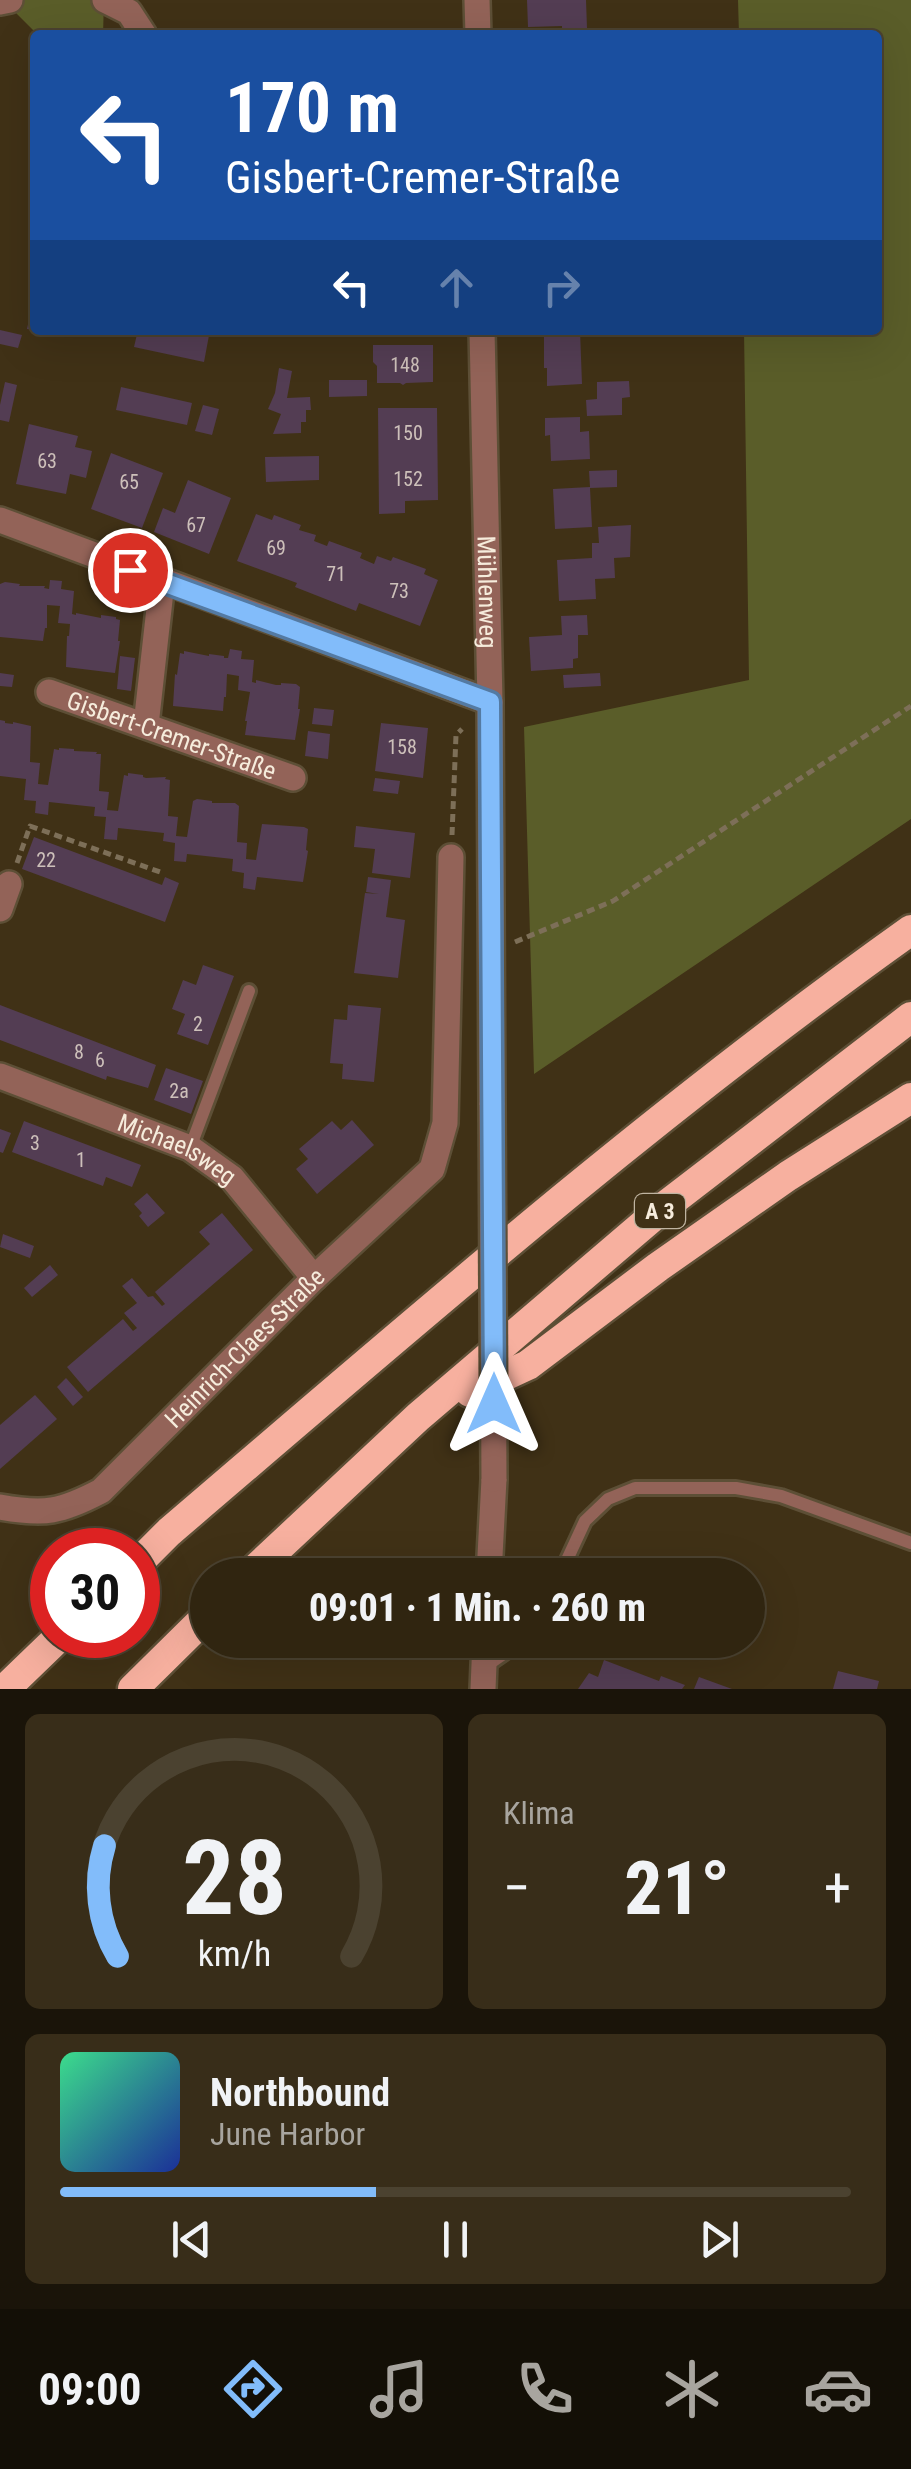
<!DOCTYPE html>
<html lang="de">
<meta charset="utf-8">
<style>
:root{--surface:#302510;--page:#382d19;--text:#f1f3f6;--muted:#a8a59f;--line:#4b4230;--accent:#82bcfa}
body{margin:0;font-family:"Roboto Condensed",sans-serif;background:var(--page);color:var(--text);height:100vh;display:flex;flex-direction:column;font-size:38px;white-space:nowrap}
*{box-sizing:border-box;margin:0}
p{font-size:32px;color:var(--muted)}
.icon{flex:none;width:55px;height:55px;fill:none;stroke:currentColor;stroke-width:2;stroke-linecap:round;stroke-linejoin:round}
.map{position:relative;height:1689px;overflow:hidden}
.details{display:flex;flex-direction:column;gap:25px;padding:25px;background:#1a1409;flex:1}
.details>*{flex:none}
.banner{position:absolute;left:30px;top:30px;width:852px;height:305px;border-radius:10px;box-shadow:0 10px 40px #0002,0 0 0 2px var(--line);background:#1a4fa0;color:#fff;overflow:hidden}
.speed{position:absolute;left:30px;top:1528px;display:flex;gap:20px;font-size:50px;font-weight:700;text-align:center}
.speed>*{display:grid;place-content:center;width:130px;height:130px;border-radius:50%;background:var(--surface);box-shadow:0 10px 40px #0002,0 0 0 2px var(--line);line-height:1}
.speed .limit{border:15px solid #d22;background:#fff;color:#111}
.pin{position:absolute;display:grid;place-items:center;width:85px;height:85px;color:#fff;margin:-42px;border:5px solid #fff;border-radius:50%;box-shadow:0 2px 10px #0007}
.me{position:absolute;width:110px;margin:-55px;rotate:0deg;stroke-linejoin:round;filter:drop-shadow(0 0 8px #0008)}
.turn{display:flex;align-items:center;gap:35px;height:210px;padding:0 30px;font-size:45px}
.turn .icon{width:130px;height:130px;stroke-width:2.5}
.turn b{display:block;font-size:70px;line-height:85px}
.lanes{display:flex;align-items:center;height:95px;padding:0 30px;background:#0003;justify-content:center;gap:50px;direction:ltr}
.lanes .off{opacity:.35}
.big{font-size:75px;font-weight:800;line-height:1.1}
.details .widget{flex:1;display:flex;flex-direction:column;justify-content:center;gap:15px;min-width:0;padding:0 35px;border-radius:15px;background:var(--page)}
.details .dial{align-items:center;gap:0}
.dial svg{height:260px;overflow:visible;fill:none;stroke:var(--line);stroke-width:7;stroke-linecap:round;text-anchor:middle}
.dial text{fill:var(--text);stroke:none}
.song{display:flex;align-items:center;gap:30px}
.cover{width:120px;height:120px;border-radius:15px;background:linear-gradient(135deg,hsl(150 70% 55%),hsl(230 70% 35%))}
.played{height:10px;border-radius:5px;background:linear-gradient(90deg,var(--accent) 40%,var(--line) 40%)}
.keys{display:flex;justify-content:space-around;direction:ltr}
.heat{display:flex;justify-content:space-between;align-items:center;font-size:55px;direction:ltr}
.details .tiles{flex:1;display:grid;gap:25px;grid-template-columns:1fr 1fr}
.widget:last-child{grid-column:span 2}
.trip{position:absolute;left:190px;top:1558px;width:575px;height:100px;border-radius:50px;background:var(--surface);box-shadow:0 10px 40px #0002,0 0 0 2px var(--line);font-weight:800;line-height:100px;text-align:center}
.tab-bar{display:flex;height:160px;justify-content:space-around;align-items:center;background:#130f06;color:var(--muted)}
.tab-bar .icon{width:70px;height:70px}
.tab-bar .selected{color:var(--accent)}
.tab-bar b{font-size:45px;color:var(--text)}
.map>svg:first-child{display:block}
.green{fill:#5a5d29}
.building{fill:#533d53}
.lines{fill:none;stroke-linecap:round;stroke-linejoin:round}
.service-casing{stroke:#5d4f36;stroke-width:18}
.minor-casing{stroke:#5d4f36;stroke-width:30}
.motorway-casing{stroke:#5d4f36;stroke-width:35}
.path{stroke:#7d6f58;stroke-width:5;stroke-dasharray:8 5;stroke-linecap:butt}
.service{stroke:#936358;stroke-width:12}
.minor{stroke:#936358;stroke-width:25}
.motorway{stroke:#f7b09f;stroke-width:30}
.minor-bridge-casing{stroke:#5d4f36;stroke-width:30;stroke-linecap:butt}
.minor-bridge{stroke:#936358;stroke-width:25}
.route-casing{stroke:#547aa2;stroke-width:25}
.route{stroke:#82bcfa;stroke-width:18}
.labels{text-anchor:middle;stroke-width:8;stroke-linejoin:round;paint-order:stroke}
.number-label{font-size:20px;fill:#cdc0ba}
.shield{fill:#403116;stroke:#bfb4a1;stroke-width:2.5}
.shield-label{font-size:22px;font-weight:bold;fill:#f6ecdc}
.street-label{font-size:25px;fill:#f6ecdc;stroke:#403116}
</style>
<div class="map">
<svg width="911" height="1689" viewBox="0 0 911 1689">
<rect width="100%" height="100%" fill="#403116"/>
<g class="green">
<polygon points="3,0 104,0 103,35 38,35"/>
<polygon points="738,0 911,0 911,819 534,1074 524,727 749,680 744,330 878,330 878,35 739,35"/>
</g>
<g class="building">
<polygon points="527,0 586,0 587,28 595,28 595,35 562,35 562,26 528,27"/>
<polygon points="33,274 35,274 35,330 27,329 33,300 28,299"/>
<polygon points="0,330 22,335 18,348 0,344"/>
<polygon points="138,330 210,330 204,362 134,347"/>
<polygon points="562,330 580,330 582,384 547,386 547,368 544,368 544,331"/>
<polygon points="373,345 433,345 433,382 406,383 403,385 400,383 377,383 377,366 373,362"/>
<polygon points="279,368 292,371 287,398 310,397 311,410 306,410 306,422 301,422 301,433 273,434 281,414 268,409 275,393"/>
<polygon points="329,380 367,380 367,396 329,397"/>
<polygon points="629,381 630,397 622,398 622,415 587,416 586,400 597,399 597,382"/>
<polygon points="5,382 17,385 9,422 0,420 0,405"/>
<polygon points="121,387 192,403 187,425 116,410"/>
<polygon points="203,405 219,409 212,435 195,431"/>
<polygon points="378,408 437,408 438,500 405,501 405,513 379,514"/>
<polygon points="580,417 580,432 589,431 590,459 551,461 550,435 545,436 545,418"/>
<polygon points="29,424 78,436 75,447 92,451 86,478 70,474 66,494 16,484"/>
<polygon points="111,453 163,473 142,528 91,509"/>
<polygon points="319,456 319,480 266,482 265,457"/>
<polygon points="617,470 617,487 590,488 592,527 555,529 553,489 590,487 589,471"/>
<polygon points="188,480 231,498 209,554 154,532 163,508 175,513"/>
<polygon points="256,514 272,520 274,515 301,525 299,530 316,535 314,541 327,546 329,541 362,553 360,558 374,564 377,556 391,561 393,557 426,569 424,574 438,580 420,626 359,603 356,611 295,587 297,583 237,561"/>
<polygon points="631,525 630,557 614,558 615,578 595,579 596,599 559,601 557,560 592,558 592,543 599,543 598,527"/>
<polygon points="50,580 62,581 61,589 74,591 72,614 76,615 76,613 101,618 101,615 116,617 116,619 120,620 118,641 120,641 115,673 66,667 67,636 69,636 70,624 58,623 60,606 47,605 47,628 45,628 43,641 0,637 0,584 5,582 20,584 19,586 45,586 44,588 49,589"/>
<polygon points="587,615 588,635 578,635 578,658 573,659 573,668 531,671 529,637 562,635 561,616"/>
<polygon points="230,649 242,651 241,659 254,660 252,682 256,683 256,680 276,685 281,685 281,683 296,684 300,687 298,709 300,709 295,740 245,735 247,721 245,721 250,692 238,690 239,676 227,674 226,697 224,697 223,711 173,706 175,674 177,675 180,653 184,654 184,651 209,656 209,654 224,656 224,658 228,658"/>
<polygon points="120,656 135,658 131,691 117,689"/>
<polygon points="0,673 14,675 12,687 0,686"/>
<polygon points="600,673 601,686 564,688 563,675"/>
<polygon points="314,708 334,710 332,726 312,724"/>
<polygon points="0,720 5,721 5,723 13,724 13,722 31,726 30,762 40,763 38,784 48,785 54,749 59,750 59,748 74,749 74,751 97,752 96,754 101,754 99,791 109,792 107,810 118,811 124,775 128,776 128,773 143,775 143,777 146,778 166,777 165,779 170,780 168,816 178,817 176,836 187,837 193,801 197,799 212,801 212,803 235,803 239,806 237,842 247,843 246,859 256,860 262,824 304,827 308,829 306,850 308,851 303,882 257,877 255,890 243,888 244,873 232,871 233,859 187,854 186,862 174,861 175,843 163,841 164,833 118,828 117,840 104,839 106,817 94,816 95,807 49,802 48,815 35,813 36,801 24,800 26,779 0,776"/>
<polygon points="381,723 428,728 423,778 375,771"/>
<polygon points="308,731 330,734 328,759 305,756"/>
<polygon points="375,778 400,781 398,794 373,791"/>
<polygon points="356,826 415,833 410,878 372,873 375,849 354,847"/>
<polygon points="34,837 162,885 165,877 179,883 165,922 22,869"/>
<polygon points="368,877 391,880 386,917 405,920 398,978 354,973 365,893 379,894 366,892"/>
<polygon points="203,965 234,976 208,1045 177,1034 185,1014 172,1009 183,980 196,985"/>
<polygon points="0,1005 156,1065 148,1088 107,1076 106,1080 0,1040"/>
<polygon points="348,1005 381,1008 374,1082 342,1079 343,1064 330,1063 334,1019 347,1020"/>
<polygon points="166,1068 203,1081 191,1114 154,1100"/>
<polygon points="352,1120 374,1145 317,1194 296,1169 308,1159 299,1149 332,1121 341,1130"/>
<polygon points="24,1121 141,1165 132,1187 106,1177 103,1186 12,1152"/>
<polygon points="0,1129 11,1133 3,1153 0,1152"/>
<polygon points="147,1193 165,1213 148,1227 139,1216 142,1213 134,1204"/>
<polygon points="222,1213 253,1250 88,1392 67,1367 123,1319 133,1331 137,1328 124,1313 137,1303 122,1286 132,1278 148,1297 153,1296 162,1306 165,1304 155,1292 210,1244 199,1232"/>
<polygon points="3,1234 34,1246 30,1258 0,1247"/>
<polygon points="50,1265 58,1275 32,1297 24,1288"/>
<polygon points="66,1378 83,1397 73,1406 57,1387"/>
<polygon points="35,1395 57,1419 0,1469 0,1425"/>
<polygon points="646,1640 697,1640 690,1657"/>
<polygon points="604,1660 659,1681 661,1676 685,1685 682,1689 578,1689 589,1673 598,1677"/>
<polygon points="838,1671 879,1681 877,1689 833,1689"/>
<polygon points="699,1677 732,1689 694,1689"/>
</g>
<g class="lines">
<g class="service-casing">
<g id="service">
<polyline points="190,1148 249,991"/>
<polyline points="560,1575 585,1521 608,1499 635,1488 736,1488 781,1496 911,1543"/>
<polyline points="486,1666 524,1640"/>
</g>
</g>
<g class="minor-casing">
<g id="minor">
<polyline points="105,0 129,12 144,35"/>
<polyline points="477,0 478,35"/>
<polyline points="0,2 10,0"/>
<path id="s1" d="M482 330 490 702 492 1105"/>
<polyline points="0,520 490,702"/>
<path id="s2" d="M49 692 293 778"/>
<polyline points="146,725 162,582"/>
<polyline points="0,909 9,884"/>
<path id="s3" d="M0 1076 190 1148 232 1178 314 1278"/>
<path id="s4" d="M0 1507C45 1515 61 1512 101 1491L314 1278 432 1169 445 1123 451 857"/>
<polyline points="489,1575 494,1479"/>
<polyline points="483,1689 485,1640"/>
</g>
</g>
<g class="motorway-casing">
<g id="motorway">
<polyline points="470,1392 528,1365 658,1267 788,1176 911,1098"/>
<path d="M138 1563 169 1532C411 1325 651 1115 911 930"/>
<polyline points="249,1575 418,1417 664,1207 911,1017"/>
<polyline points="5,1689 61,1635"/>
<polyline points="133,1689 208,1615"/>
</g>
</g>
<g class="path">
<polyline points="452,835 456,735 462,729"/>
<polyline points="17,863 30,826 160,872"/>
<polyline points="515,942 613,901 911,706"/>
</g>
<use href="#service" class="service"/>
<use href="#minor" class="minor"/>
<use href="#motorway" class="motorway"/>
<g class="minor-bridge-casing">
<polyline id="minor-bridge" points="492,1105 494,1479"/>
</g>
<use href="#minor-bridge" class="minor-bridge"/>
</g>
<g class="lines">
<g class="route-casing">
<polyline id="route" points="130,570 490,702 494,1404"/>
</g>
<use href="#route" class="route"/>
</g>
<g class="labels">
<g class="number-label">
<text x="405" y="372">148</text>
<text x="408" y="440">150</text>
<text x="47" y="468">63</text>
<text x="408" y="486">152</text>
<text x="129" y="489">65</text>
<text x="196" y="532">67</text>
<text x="276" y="555">69</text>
<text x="336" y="581">71</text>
<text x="399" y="598">73</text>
<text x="402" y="754">158</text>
<text x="46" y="867">22</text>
<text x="198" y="1031">2</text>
<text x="79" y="1059">8</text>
<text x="100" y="1067">6</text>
<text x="179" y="1098">2a</text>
<text x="35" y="1150">3</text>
<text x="81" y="1167">1</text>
</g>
<rect class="shield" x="635" y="1194" width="50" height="34" rx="8"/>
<g class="shield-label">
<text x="660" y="1219">A 3</text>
</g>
<g class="street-label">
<text dy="9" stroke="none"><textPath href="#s1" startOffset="262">Mühlenweg</textPath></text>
<text dy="9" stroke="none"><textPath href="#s2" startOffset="130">Gisbert-Cremer-Straße</textPath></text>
<text dy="9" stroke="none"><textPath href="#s3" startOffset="192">Michaelsweg</textPath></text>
<text dy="9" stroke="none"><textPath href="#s4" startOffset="308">Heinrich-Claes-Straße</textPath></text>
</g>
</g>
</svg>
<div class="speed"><div class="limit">30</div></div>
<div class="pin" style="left:130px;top:570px;background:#d93025"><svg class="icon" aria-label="arrive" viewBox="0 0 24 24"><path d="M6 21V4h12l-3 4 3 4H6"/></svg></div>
<svg class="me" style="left:494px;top:1404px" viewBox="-20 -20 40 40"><path d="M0-17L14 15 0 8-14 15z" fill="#82bcfa" stroke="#fff" stroke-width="4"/></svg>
<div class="trip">09:01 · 1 Min. · 260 m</div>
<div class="banner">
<div class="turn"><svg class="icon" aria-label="left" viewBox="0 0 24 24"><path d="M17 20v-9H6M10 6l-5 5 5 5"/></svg><div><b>170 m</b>Gisbert-Cremer-Straße</div></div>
<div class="lanes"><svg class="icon" aria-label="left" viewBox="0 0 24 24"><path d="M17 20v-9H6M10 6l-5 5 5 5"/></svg><svg class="icon off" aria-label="ahead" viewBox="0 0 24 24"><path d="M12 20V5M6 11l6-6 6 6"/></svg><svg class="icon off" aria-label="right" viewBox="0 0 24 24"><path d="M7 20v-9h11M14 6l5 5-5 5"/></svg></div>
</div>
</div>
<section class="details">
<div class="tiles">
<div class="widget dial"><svg viewBox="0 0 100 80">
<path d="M14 69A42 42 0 1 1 86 69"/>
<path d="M14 69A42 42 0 0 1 10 35" stroke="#82bcfa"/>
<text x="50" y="56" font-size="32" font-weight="700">28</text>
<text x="50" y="72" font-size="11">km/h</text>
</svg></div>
<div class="widget"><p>Klima</p>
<div class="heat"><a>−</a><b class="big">21°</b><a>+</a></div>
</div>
<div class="widget">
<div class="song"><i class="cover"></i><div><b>Northbound</b><p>June Harbor</p></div></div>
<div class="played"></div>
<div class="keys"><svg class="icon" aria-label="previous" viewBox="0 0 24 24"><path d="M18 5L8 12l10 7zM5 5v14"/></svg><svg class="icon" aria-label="pause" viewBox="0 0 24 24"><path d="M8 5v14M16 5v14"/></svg><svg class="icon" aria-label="next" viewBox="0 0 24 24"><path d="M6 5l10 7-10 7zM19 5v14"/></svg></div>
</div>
</div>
</section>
<nav class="tab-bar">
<b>09:00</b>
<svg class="icon selected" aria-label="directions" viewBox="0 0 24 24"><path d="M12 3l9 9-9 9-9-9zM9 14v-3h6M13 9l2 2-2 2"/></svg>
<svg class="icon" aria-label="music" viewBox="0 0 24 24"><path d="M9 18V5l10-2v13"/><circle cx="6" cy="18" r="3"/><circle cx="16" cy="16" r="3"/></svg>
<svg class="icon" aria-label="phone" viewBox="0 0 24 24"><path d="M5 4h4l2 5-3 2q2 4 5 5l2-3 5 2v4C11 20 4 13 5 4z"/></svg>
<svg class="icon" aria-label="climate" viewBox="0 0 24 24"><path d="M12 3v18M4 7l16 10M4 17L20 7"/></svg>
<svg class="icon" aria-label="car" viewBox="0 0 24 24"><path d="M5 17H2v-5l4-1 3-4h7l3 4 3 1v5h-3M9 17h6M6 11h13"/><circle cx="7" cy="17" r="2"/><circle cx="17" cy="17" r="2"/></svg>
</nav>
